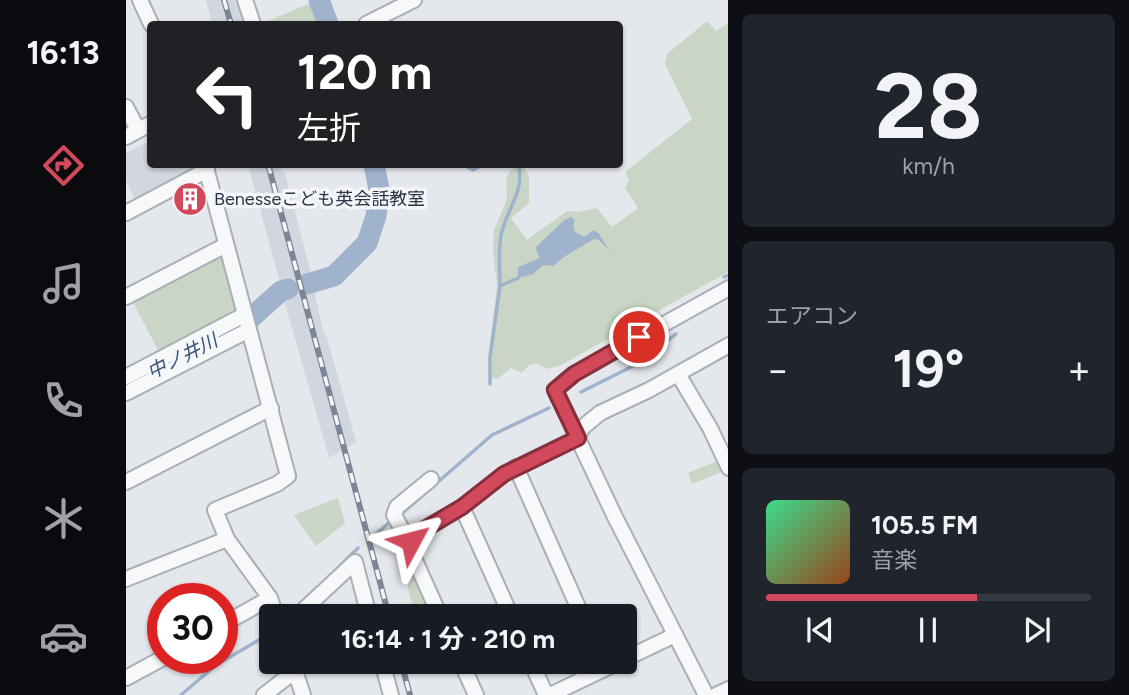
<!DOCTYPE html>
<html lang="ja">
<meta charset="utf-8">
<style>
:root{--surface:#171b24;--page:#20242c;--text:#f1f3f6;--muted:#9ea1a6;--line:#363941;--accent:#d1495b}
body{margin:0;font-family:Figtree,"Noto Sans JP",sans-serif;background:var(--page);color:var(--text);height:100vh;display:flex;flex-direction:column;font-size:26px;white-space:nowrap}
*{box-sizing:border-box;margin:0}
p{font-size:23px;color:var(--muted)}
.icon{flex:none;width:38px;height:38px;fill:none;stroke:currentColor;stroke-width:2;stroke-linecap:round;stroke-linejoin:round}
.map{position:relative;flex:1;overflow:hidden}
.side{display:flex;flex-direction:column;gap:14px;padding:14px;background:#0d0f14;width:401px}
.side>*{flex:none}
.top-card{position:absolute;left:21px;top:21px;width:476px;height:147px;border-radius:7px;box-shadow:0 2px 5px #0004;background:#202124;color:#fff;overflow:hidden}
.speed{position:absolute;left:21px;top:583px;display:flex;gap:14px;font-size:35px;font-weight:700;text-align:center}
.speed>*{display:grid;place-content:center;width:91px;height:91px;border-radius:50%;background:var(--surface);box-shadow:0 2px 5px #0004;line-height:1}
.speed .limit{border:10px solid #d22;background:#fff;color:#111}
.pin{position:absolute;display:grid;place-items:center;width:60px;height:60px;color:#fff;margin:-30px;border:4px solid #fff;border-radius:50%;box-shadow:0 2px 7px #0007}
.me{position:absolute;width:77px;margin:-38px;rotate:52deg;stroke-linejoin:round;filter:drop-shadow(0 0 5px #0008)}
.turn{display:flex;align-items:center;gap:24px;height:147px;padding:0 35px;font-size:32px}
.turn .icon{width:91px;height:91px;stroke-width:2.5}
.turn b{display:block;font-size:49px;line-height:60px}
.big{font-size:52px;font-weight:700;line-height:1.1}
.side .widget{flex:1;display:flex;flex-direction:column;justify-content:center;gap:10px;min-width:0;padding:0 24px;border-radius:10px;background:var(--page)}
.side .dial{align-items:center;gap:0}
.dial b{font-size:91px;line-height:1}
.song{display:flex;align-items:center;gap:21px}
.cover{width:84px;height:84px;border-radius:10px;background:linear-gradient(135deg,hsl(150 70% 55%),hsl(20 70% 35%))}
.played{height:7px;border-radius:4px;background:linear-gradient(90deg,var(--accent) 65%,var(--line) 65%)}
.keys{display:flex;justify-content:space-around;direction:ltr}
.heat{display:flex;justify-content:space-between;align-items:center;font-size:38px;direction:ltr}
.trip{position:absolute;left:133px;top:604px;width:378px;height:70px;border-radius:7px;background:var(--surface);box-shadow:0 2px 5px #0004;font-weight:700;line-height:70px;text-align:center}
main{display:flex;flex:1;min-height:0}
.tab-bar{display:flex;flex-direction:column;width:126px;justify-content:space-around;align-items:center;background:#090b0e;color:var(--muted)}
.tab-bar .icon{width:49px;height:49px}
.tab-bar .on{color:var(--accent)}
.tab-bar b{font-size:32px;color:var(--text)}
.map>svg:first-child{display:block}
.built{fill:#d2d6de}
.green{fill:#c9d6c5}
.water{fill:#9fb4cc}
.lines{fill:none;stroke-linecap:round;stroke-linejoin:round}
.stream{stroke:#9fb4cc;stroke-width:3.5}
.river{stroke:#9fb4cc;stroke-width:21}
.minor-casing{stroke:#a9aeb7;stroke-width:18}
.minor{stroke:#f7f8fa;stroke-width:14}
.rail-casing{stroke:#7d8696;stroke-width:6}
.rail{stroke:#f4f6f9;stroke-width:3.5;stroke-dasharray:10;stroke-linecap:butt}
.route-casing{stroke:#882f3b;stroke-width:18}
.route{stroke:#d1495b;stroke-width:12}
.labels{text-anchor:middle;stroke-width:7;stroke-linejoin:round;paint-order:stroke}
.poi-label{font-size:18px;fill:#2b3445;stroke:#f4f6f9;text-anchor:start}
.water-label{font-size:19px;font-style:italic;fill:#34527a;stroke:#f4f6f9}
</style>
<main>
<nav class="tab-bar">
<b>16:13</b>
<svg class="icon on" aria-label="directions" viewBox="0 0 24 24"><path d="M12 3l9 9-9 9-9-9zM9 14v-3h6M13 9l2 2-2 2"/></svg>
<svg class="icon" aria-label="music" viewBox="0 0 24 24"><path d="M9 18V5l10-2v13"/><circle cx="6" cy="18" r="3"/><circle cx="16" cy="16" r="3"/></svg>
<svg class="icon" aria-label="phone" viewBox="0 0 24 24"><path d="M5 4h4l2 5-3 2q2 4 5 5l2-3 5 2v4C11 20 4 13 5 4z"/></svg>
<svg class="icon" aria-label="climate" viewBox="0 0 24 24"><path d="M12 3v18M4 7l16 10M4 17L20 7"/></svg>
<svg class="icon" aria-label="car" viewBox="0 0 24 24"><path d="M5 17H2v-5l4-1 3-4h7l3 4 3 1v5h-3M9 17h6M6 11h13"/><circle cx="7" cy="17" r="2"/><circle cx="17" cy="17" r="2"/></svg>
</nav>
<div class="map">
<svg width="603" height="695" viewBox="0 0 603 695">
<rect width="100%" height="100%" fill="#e4e7ec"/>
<g class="built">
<polygon points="80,0 112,0 119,24 86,24"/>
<polygon points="24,141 24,164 74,165 72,169 10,201 0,181 0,153"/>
<polygon points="122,165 153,165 155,171 159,173 184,270 185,278 183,281 179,281 181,289 185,288 188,290 198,334 200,334 230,442 203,458 157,297 165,295 163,285 155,286"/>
</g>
<g class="green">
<polygon points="187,2 195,24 135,24"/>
<polygon points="581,21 590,31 603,22 602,272 435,365 421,369 410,363 402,366 396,373 385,368 372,379 366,378 363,350 371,287 367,250 368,230 381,199 380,179 383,172 392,165 397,165 403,177 403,203 385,218 401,240 441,211 453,212 471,208 486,227 511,209 511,206 499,188 503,181 499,172 566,119 539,64 541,54"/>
<polygon points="94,254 99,256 112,307 110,313 33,352 6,300"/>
<polygon points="593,460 598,471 566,484 562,473"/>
<polygon points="212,498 219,523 190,546 168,515"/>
<polygon points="272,547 279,559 282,558 309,616 289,616"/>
</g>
<polygon class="water" points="445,217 449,220 447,227 449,232 458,237 468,230 473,234 484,251 473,240 468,239 438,257 427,266 417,265 407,274 392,278 392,267 414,258 409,248 437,221"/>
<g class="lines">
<g class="stream">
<polyline points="336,164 347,170 358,164"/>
<polyline points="598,277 603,275"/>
<path d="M374 286C374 269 372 251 375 235 380 210 400 190 392 164"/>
<polyline points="364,384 364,357 374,286 392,278"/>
<polyline points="455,392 511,364 550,334"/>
<polyline points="274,515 366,435 423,408"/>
<polyline points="248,536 267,519"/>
<polyline points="201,579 232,548"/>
<polyline points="55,695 90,665 145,633"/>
</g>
<g class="river">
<polyline points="193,0 202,24"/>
<polyline points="181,284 208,276 241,243 250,216 253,190 248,164"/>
<polyline points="126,317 155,291 162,289"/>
<polyline points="0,385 112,327"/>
</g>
<g class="minor-casing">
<g id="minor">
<polyline points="14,0 25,24"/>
<polyline points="119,0 127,24"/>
<polyline points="240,24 288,0"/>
<polyline points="0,107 12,130"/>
<polyline points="0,137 24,124"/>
<polyline points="79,164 162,476 151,484 89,510 101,539 144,598 150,616"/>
<polyline points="0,213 81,170"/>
<polyline points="0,297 100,245"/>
<polyline points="552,374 584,428 603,468"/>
<polyline points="0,377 118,315"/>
<polyline points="0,393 123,330"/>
<polyline points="390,467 456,616"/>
<polyline points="0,482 145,408"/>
<polyline points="336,507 385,616"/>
<polyline points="285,541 279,535 268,515 271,507 305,479"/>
<polyline points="0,579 101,539"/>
<polyline points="171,616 229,562 243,616"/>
<polyline points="314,616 283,547 287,536 336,507 378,474 451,438 457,427 474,413 523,390 603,345"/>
<polyline points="96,625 144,598"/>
<polyline points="499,659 549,635"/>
<polyline points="166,662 177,695"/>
<polyline points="256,662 265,695"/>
<polyline points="335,662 350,695"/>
<polyline points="405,662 420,695"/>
<polyline points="0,678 37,658"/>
<polyline points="138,695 169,671"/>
<polyline points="424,695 493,662"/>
<polyline points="580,695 488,515 429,390 448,374 603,288"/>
<polyline points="590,695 603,689"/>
</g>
</g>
<use href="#minor" class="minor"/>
<g class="rail-casing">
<g id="rail">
<polyline points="98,0 105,24"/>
<polyline points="142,164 263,616"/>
<polyline points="275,662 284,695"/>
</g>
</g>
<use href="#rail" class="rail"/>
</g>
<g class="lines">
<g class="route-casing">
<polyline id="route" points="285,541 287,536 336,507 378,474 452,438 429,390 448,374 513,337"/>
</g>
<use href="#route" class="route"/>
</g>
<defs>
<g id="building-disc" transform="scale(1.75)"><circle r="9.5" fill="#d1495b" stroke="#f4f6f9"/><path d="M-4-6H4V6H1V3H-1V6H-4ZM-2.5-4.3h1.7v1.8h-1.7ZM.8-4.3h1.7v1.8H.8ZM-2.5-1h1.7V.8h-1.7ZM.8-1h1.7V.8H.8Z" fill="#fff"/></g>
</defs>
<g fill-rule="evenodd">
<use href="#building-disc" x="64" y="199"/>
</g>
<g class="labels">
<g class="poi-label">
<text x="88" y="205">Benesseこども英会話教室</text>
</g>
<g class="water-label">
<text transform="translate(56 356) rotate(-27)" y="7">中ノ井川</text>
</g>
</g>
</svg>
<div class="speed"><div class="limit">30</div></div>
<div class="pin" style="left:513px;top:337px;background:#d93025"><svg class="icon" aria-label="arrive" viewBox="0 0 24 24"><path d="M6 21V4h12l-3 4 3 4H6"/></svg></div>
<svg class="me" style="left:285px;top:541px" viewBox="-20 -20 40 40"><path d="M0-17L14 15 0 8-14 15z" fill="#d1495b" stroke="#fff" stroke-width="4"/></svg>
<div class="trip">16:14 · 1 分 · 210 m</div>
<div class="top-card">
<div class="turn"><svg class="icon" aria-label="left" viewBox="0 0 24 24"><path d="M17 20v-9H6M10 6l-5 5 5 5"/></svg><div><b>120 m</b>左折</div></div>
</div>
</div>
<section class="side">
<div class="widget dial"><b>28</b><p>km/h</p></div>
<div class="widget"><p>エアコン</p>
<div class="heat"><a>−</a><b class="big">19°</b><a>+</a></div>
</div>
<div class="widget">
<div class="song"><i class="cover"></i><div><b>105.5 FM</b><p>音楽</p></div></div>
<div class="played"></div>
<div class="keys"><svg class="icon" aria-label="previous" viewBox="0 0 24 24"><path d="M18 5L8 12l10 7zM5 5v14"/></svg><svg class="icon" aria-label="pause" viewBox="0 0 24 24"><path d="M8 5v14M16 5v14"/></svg><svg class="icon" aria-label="next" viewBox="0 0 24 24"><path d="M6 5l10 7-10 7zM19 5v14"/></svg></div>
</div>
</section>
</main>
